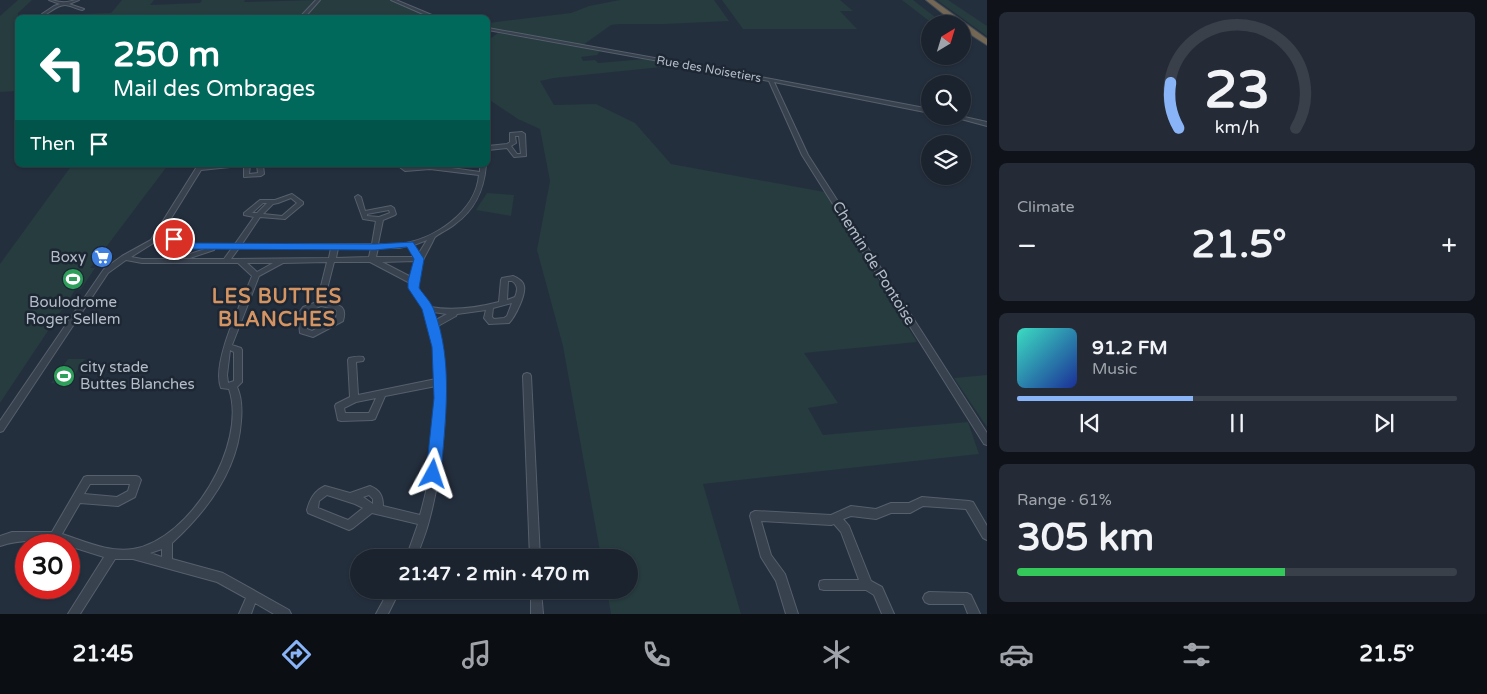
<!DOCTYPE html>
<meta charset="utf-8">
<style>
:root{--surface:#1b232e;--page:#242b36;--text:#f1f3f6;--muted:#a0a4aa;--line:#39404a;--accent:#8ab4f8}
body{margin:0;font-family:"Varela Round",sans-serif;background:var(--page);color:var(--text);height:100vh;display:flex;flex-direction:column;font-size:19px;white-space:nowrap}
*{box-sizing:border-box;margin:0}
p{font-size:16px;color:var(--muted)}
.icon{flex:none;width:28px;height:28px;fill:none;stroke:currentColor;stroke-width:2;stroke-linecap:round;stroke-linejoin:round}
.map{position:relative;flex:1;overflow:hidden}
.drawer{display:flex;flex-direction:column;gap:12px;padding:12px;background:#0f1319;width:500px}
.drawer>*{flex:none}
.guide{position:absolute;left:15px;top:15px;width:475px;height:152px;border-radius:8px;box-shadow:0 1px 4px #0004,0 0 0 1px var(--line);background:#00695c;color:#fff;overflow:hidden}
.needle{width:32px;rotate:38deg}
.fabs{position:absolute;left:921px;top:15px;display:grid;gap:10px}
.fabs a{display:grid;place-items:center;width:50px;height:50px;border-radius:50%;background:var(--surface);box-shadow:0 1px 4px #0004,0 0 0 1px var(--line);font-size:25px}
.speed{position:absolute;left:15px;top:534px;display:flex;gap:10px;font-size:25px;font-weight:700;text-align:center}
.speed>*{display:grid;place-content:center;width:65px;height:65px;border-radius:50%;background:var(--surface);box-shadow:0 1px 4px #0004,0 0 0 1px var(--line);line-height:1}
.speed .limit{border:8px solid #d22;background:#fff;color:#111}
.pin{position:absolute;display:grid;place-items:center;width:42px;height:42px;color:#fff;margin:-21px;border:2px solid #fff;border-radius:50%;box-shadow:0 1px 5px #0007}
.me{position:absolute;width:55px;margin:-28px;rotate:5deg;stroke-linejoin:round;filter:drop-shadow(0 0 4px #0008)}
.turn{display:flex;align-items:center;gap:18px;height:105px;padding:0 15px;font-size:22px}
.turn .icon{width:65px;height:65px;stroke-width:2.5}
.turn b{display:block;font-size:35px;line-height:42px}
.then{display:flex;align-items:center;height:48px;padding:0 15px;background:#0003;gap:10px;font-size:19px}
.big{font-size:38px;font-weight:700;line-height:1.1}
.drawer .tile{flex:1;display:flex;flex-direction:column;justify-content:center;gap:8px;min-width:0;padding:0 18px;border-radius:8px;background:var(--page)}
.drawer .dial{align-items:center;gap:0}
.dial svg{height:130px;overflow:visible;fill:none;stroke:var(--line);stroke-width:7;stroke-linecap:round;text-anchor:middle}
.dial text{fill:var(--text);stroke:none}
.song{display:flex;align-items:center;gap:15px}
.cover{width:60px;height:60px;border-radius:8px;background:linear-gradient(135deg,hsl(170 70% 55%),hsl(230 70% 35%))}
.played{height:5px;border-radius:2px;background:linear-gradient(90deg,var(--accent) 40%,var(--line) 40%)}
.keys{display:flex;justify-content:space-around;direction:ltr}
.heat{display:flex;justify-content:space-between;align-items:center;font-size:28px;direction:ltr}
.charge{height:8px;border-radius:4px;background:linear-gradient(90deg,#34c759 61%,var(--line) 0)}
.trip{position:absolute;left:350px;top:549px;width:288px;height:50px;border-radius:25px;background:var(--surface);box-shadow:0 1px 4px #0004,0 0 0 1px var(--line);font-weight:700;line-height:50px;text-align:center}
.tabs{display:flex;height:80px;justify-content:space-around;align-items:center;background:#0b0e12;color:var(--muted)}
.tabs .icon{width:35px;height:35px}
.tabs .selected{color:var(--accent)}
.tabs b{font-size:22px;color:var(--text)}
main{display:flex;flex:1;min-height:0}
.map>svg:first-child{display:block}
.green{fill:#263c3f}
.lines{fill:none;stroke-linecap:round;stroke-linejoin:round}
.street-casing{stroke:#565f6c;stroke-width:2}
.highway-casing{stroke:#434c59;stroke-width:2}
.street{fill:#38414e;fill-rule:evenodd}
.highway{fill:#746855;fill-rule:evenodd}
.route{fill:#1a73e8;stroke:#114b97}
.labels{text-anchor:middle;stroke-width:5;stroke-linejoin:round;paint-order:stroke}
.far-street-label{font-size:12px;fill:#b4bcc9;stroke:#1d2633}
.poi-label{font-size:15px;fill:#b4bcc9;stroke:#1d2633;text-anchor:end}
.street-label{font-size:15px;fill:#b4bcc9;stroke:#1d2633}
.district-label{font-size:20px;font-weight:bold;letter-spacing:1px;fill:#d59563;stroke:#1d2633}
</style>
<main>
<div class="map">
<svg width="987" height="614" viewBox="0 0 987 614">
<rect width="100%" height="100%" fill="#242f3e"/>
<g class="green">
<polygon points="18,0 32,0 18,13 17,91 0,92 0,16"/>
<polygon points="122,0 154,0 150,5 200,3 202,0 245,0 244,2 316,0 299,17 34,18 49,15 111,13"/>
<polygon points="321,0 391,0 433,17 304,18"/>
<polygon points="620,0 714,0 729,21 665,24 619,24 611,25 583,45 488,28 488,23 571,13 589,6"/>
<polygon points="722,0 840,0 853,11 840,11 857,29 743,29"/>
<polygon points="902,0 913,0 944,24 933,24"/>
<polygon points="937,0 948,0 987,26 987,36"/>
<polygon points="498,33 600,51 597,55 581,57 583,61 595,60 598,63 644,59 681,65 554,78 540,81 554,105 596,104 635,123 671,164 830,193 877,278 917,342 804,353 838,403 808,408 823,435 968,422 979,454 703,484 741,614 611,614 607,590 629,590 629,558 601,557 563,346 537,250 550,181 540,129 518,119 488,99 488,40"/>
<polygon points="72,165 168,165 91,267 90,268 95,268 81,289 75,290 0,403 0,264"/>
<polygon points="487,193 514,195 511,216 476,210"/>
<polygon points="68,359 85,359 68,384 51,383"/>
<polygon points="987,375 987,427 954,378"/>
</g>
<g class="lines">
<g class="street-casing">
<g id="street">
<path d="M49 0C54 0 57 2 62 2 67 3 73 0 79 0L69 4 84 9 82 10C77 9 70 5 65 5 56 5 49 14 42 16V14L54 6 60 4Z"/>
<polygon points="316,0 320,0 304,18 299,18"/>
<polygon points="391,0 396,0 439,18 432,18"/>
<polygon points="488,28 771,79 930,109 930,113 774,82 808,155 987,433 987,445 984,444 802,155 769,81 488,30"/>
<polygon points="950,116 960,116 987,122 987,126"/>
<path d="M522 132 525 134 526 156 514 157 507 148 488 150V146L507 144 510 142V133ZM515 136H519L521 154H517L511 146 516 143Z"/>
<path d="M198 165H233L230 167 201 170 170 220 179 241 189 244H235L254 217 244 215V213L260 200H275L292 194 303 202V204L285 219 260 217 242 244H372L376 221 363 219 355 197 358 195 361 197 365 211 391 206 394 208 396 214 395 215 383 220 378 244C385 244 392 245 398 244 433 241 476 212 479 175L430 169 405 171 397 165H404L406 167 430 165 480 172V165H486C484 189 476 209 455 224 451 228 438 234 435 237 434 238 433 241 432 243 425 256 415 272 418 287 420 294 426 300 430 307 454 311 476 308 499 302L501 280 502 278 513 276C518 278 523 281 524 286 526 295 515 317 509 323L489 324 484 318 486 310 457 314 456 316 438 326C452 381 444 466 429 521 426 533 421 545 416 558H406L418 524 372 513 353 528 349 530 308 513 307 510C310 499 314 491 325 486L350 493 370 486C380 490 383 496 383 506L420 515C432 474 437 429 436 386L385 396 375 419 372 420 341 421 338 420 335 406 336 404 350 397 348 360 349 358C354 357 358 356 363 357L364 359 363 361 356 362 358 395 436 379C436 358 434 334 426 314 421 303 411 295 410 283L370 262H334L324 301C337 305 348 304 343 321L313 337 300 333 298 314 303 307 317 302 327 262 283 263 259 276 232 345 241 348 242 350V382L237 387C242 398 242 410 241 421 238 470 207 511 172 543V559L223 573 289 610 291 614H274L255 603 251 614H239L246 598 217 582 133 559H115L80 614H68L104 557 69 546V545C63 545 58 542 53 542 35 540 17 540 0 546V536L12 532H52L84 477 87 476H136L139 477 141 480 135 497 118 506 80 503 62 534C84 541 110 553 133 549 190 540 248 444 229 389L221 388C211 362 242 302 252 276L238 263H142L126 260 108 273 3 431 0 432V421L104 269 122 256 151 240ZM291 198 297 203 282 216 263 214 273 204 278 203ZM263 203H267L257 213H252ZM389 210 390 213 379 217 367 216V214ZM166 226 174 243 189 248H208L190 254H180L179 256 180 258H190L214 250 215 248H232L224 259H142L131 257 155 242ZM427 240 419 253 414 245ZM408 246 414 257H376L378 248H399ZM239 248H331L329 258 231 259ZM338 248H371L369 257 336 258ZM415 261 411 277 382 262ZM247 263H273L257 272ZM508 281H512C518 285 518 290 515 297L507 300ZM512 303 507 316 504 318 494 319 492 317 493 308ZM321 306 335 309 337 311 336 318 312 331 307 329 306 314 309 311ZM433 312 447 314 436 320ZM230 350 234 352V381L228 383 227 375ZM376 398 369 413H345L344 408 356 402ZM90 484H130L128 491 117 497 84 494ZM327 495 355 504 363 508 348 520 318 508 319 501ZM369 495 373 499V504L363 497ZM162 549V557L150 553Z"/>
<polygon points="244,165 250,165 249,174 258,173 257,165 263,165 264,174 261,176 244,177"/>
<polygon points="527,373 530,374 531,376 540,558 530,558 523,376 524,374"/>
<polygon points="922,497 969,501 973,502 987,526 987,540 983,538 966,509 923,506 910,513 891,513 876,519 851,516 843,519 849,526 871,581 882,587 894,614 882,614 874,595 866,590 824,590 820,589 819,585 820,581 824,580 859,580 841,532 834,524 831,525 761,521 771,555 785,574 798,614 786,614 776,581 761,557 750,516 751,513 755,511 831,515 851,506 876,509 891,503 909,503"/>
<polygon points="389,590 400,590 388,614 376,614"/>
<polygon points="531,590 541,590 543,614 531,614"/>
<polygon points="929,592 967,593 971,595 980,614 968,614 964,604 929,604 925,602 923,598 925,594"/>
</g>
</g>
<g class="highway-casing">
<polygon id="highway" points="926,0 933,0 987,39 987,45 962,29 962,24 956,24"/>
</g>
<use href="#street" class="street"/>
<use href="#highway" class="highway"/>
</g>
<path class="route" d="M174 236 189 243 375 244 413 242 424 259 419 288C424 295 431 302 434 310 454 363 445 420 441 474L438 479 433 481 428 479 426 474 434 398 432 347 422 309 408 288V281L414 259 407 247 375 250 189 249 173 245 169 239Z"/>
<defs>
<g id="supermarket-disc" transform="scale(1.125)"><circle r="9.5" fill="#3f7fe0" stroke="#1d2633"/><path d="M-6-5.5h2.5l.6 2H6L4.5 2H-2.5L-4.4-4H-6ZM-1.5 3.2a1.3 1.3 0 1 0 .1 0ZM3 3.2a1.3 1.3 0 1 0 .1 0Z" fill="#fff"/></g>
<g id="stadium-disc" transform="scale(1.125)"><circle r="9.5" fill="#2e9e5b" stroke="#1d2633"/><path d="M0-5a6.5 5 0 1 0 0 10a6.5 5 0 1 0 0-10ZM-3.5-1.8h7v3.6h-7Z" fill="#fff"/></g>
</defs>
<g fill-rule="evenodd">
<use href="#supermarket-disc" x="102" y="257"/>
<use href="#stadium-disc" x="73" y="279"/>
<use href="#stadium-disc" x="64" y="376"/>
</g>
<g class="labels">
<g class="far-street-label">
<text transform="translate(709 69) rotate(10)" y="4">Rue des Noisetiers</text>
</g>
<g class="poi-label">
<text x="86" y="262">Boxy</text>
<text x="73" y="307" text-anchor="middle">Boulodrome<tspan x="73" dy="17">Roger Sellem</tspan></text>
<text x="80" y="372" text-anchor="start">city stade<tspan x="80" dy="17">Buttes Blanches</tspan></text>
</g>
<g class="street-label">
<text transform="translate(874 263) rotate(58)" y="5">Chemin de Pontoise</text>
</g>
<g class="district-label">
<text x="277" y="303">LES BUTTES<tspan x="277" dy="23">BLANCHES</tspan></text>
</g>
</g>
</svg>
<div class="fabs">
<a><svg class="needle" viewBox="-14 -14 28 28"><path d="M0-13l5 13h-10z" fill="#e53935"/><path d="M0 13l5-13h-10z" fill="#a0a4aa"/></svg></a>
<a><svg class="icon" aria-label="search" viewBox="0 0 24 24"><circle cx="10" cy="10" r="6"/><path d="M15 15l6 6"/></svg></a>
<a><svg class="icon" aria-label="layers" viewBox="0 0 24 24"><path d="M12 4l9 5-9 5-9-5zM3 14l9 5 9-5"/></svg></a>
</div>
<div class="speed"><div class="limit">30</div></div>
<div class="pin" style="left:174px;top:239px;background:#d93025"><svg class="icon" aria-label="arrive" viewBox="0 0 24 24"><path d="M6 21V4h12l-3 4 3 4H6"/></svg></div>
<svg class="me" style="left:433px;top:474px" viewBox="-20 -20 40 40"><path d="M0-17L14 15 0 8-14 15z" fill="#1a73e8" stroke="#fff" stroke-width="4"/></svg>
<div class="trip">21:47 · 2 min · 470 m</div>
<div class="guide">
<div class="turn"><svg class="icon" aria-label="left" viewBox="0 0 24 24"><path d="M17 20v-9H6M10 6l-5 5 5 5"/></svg><div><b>250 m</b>Mail des Ombrages</div></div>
<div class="then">Then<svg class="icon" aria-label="arrive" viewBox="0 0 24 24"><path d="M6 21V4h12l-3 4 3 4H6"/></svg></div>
</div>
</div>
<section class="drawer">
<div class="tile dial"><svg viewBox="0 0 100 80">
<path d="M14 69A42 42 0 1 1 86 69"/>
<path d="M14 69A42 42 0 0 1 9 41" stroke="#8ab4f8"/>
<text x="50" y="56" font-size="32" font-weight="700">23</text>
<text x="50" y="72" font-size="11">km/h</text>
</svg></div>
<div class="tile"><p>Climate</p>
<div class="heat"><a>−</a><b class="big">21.5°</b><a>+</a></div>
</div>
<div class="tile">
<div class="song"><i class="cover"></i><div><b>91.2 FM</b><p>Music</p></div></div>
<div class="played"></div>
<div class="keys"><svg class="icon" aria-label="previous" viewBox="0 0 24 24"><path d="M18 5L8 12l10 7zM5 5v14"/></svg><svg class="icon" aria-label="pause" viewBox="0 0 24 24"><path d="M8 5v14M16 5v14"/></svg><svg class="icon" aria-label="next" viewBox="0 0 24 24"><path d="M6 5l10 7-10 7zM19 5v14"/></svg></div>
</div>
<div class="tile"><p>Range · 61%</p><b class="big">305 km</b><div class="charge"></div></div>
</section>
</main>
<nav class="tabs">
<b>21:45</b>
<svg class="icon selected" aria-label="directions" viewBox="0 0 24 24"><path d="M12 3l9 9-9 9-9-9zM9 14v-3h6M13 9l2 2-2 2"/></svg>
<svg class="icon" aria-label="music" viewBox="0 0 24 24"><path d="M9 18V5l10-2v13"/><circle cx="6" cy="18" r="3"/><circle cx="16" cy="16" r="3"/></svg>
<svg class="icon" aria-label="phone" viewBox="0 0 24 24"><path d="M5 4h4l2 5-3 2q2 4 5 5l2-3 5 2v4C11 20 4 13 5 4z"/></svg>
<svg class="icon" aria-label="climate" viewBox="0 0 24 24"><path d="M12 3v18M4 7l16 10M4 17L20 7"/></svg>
<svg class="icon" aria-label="car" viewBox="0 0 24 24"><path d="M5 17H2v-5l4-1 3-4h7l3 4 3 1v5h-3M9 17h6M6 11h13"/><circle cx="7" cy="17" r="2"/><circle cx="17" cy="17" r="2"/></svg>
<svg class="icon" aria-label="filters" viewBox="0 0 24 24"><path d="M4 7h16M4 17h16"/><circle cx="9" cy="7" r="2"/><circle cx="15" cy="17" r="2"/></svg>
<b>21.5°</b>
</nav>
